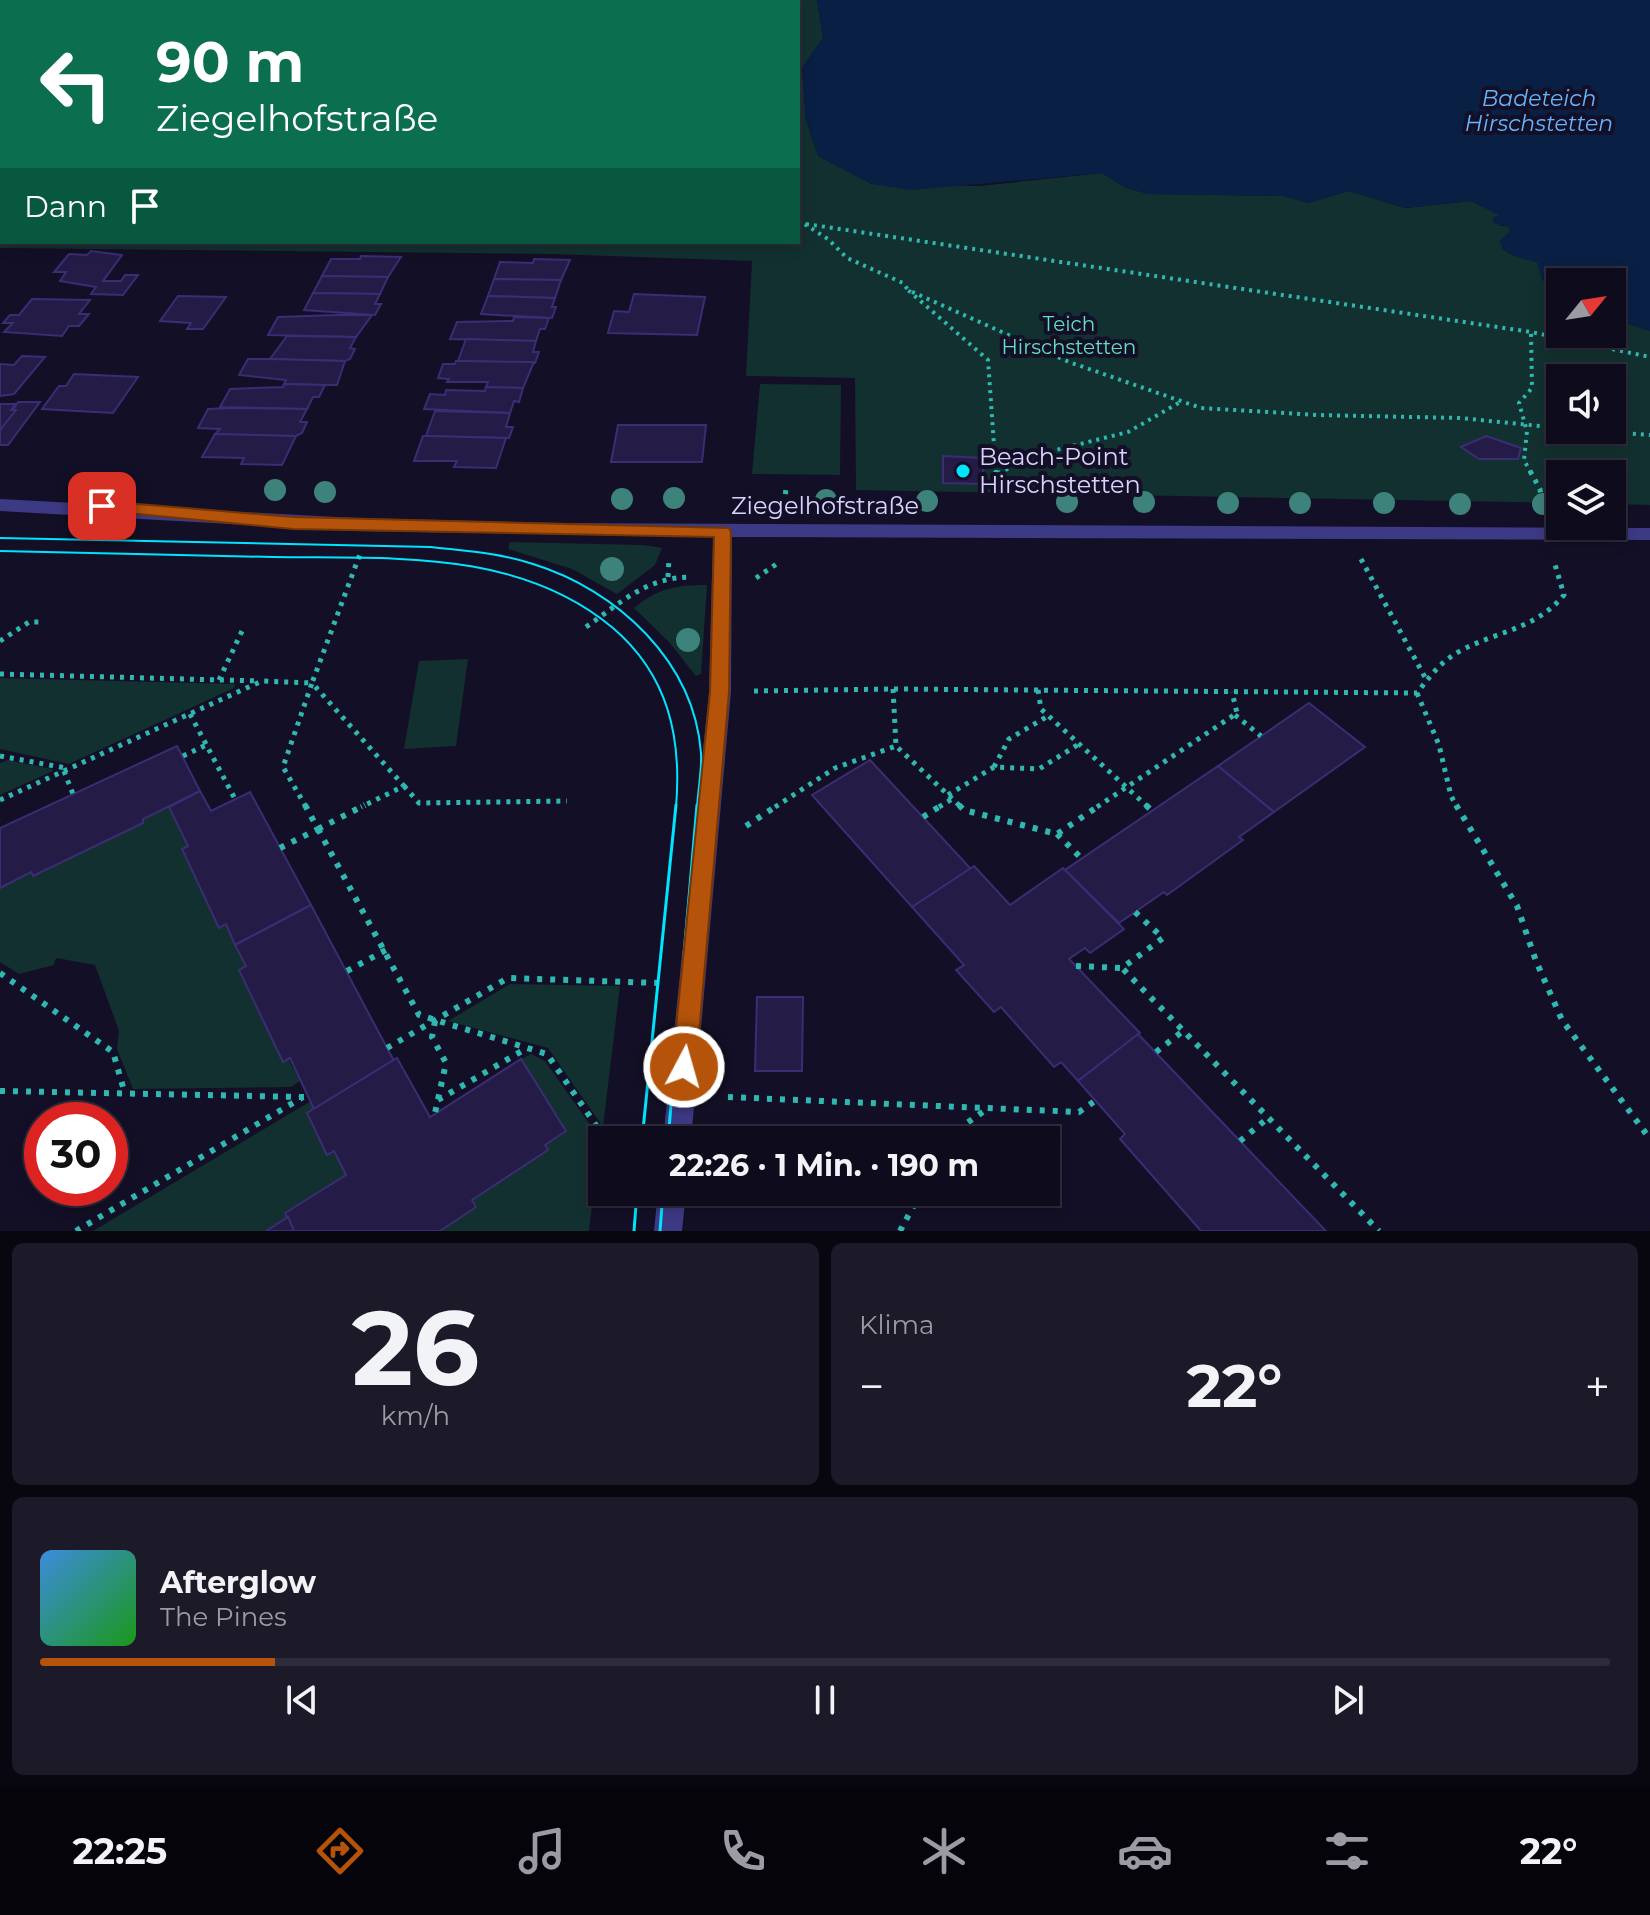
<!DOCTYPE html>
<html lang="de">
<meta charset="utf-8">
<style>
:root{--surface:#0e0b1c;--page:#1c1929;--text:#f1f3f6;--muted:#9b9ba3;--line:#2e2b3b;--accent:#b45309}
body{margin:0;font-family:Montserrat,sans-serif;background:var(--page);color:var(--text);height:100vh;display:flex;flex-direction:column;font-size:30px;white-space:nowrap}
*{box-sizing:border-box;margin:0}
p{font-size:26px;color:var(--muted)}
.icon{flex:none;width:44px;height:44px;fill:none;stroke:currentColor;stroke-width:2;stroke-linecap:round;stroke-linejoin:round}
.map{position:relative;height:1231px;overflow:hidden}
.drawer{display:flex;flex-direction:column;gap:12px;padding:12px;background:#08060f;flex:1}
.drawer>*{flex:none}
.top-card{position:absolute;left:0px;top:0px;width:800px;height:244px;box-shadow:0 4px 12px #0003,0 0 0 2px var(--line);background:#0b6e4f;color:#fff;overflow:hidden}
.needle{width:52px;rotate:60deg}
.buttons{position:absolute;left:1546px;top:268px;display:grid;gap:16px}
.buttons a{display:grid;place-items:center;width:80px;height:80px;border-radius:0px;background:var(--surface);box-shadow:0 4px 12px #0003,0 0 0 2px var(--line);font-size:40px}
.speed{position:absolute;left:24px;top:1102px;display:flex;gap:16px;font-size:40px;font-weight:700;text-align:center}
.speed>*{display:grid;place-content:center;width:104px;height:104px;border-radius:50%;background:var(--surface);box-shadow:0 4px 12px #0003,0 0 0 2px var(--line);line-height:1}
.speed .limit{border:12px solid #d22;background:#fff;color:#111}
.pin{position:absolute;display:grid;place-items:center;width:68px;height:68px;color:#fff;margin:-34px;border-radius:16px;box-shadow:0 4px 12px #0006}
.me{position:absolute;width:88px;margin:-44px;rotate:6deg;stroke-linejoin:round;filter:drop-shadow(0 0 6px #0008)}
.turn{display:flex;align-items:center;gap:28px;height:168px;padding:0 24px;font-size:36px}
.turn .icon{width:104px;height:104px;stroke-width:2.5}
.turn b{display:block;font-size:56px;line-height:68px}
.then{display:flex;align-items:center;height:76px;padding:0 24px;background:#0003;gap:16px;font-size:30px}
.big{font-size:60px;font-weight:700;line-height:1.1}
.drawer .card{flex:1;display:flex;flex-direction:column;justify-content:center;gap:12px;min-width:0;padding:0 28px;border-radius:12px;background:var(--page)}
.drawer .dial{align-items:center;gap:0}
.dial b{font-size:104px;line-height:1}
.song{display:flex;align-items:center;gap:24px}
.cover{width:96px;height:96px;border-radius:12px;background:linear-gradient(135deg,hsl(210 70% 55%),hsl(120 70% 35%))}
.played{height:8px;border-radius:4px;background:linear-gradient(90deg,var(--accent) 15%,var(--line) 15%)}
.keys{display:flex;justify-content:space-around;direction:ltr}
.heat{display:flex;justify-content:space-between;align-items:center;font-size:44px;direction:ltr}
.drawer .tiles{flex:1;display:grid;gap:12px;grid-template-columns:1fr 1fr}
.card:last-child{grid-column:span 2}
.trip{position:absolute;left:588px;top:1126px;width:472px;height:80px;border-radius:0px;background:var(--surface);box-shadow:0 4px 12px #0003,0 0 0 2px var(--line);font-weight:700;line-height:80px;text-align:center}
.tab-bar{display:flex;height:128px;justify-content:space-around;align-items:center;background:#06040b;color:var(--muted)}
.tab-bar .icon{width:56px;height:56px}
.tab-bar .current{color:var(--accent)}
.tab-bar b{font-size:36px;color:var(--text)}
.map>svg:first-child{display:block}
.green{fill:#12302f;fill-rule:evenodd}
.water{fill:#0a1f44}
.building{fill:#241b47;stroke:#3b2d73;stroke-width:2}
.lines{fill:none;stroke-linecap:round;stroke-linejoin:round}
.path-far2{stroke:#2fb8b0;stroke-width:4;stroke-dasharray:3 5;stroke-linecap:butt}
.path-far1{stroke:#2fb8b0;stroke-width:5;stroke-dasharray:4 6;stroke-linecap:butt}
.path{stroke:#2fb8b0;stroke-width:6;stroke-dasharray:5 8;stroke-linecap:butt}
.street{fill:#3d3a85;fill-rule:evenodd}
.tram-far1{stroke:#00e5ff;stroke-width:2}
.tram{stroke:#00e5ff;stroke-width:3}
.tree{fill:#3d827b}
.route{fill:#b45309;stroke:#753606;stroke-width:2}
.poi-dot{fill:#00e5ff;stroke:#130f26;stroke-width:3}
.labels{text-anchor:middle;stroke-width:8;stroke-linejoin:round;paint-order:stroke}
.far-park-label{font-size:20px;fill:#5fe0c0;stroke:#130f26}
.far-water-label{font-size:22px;font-style:italic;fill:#62b6ff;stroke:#130f26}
.poi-label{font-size:24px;fill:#d9d4ff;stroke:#130f26;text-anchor:start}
.street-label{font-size:24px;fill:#d9d4ff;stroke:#130f26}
</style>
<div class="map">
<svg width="1650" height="1231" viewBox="0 0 1650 1231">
<rect width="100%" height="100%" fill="#130f26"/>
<g class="green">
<path d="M179 0H817L823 38 802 68 806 120 818 156 872 184 979 186 1102 173 1126 188 1149 194 1284 196 1308 203 1349 191 1405 208 1471 201 1500 215V226H1509L1510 232 1502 248 1510 254 1537 262 1560 296V334H1612V318L1650 331V505L1612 504V474H1560V503L856 490 855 378 746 376 752 261 554 254 0 248 2 220V242H798V2H178ZM1560 378H1612V430H1560Z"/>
<polygon points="760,384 841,385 840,475 752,474"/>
<polygon points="510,542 643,545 662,548 655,565 617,594 572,569 508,549"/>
<path d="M707 585 701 674 696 676 669 642 634 608C658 588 677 585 707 585Z"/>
<polygon points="468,659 456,746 404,749 419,661"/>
<polygon points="0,678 235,684 234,688 69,764 0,749"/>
<polygon points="8,760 52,769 53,771 0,795 0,763"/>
<polygon points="169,807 188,846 182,849 220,927 226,924 246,966 240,970 300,1081 291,1087 133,1089 117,1049 119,1031 95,965 56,958 54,965 19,974 0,962 0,888 31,872 33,876 143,823 143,819"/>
<polygon points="510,984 620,986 603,1127 548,1048 448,1021"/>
<polygon points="531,1054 545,1061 600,1139 589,1231 440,1231 476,1207 472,1200 548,1150 545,1145 566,1131 521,1059"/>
<polygon points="311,1101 314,1109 307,1113 327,1155 334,1151 346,1175 286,1213 288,1217 266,1231 93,1231"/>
</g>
<path class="water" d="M817 0H1650V331L1612 318V282H1560L1558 295 1542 280 1537 262C1522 259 1505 256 1499 241L1510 232 1509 227 1493 223V218L1499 215 1471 201 1405 208 1349 191 1308 203 1284 196 1149 194 1126 188 1102 173 912 190 872 184 818 156 806 120 802 68 823 38Z"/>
<g class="building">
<polygon points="91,251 122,255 103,281 121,281 125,275 138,275 123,295 91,294 96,287 60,281 66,272 54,272 69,254 87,255"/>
<polygon points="361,256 401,257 388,277 322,276 331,259 360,259"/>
<polygon points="534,259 570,260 561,280 494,279 500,262 533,263"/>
<polygon points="322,276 388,277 380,294 313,293"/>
<polygon points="494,279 561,280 555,298 488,296"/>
<polygon points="313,293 380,294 375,304 381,304 375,315 304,310"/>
<polygon points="634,294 705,297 697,335 608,333 614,311 629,312"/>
<polygon points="178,296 226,297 203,329 187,329 191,323 160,321"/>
<polygon points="488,296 555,298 552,307 556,307 552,318 481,314"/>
<polygon points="32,299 90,300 79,314 89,314 79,326 69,326 62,336 4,332 13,323 3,323 10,315 19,315"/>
<polygon points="336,315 372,315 356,337 268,335 278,317"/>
<polygon points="514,317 549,318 545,329 540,329 536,341 450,339 457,322 513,321"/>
<polygon points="287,336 356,337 350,348 355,349 350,359 345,361 270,359"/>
<polygon points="466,339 536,341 533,352 539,352 535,363 458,361"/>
<polygon points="22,356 45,357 14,394 0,396 0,364 14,365"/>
<polygon points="248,359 270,359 345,361 337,385 325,385 284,384 286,380 239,375"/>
<polygon points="456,361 458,361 534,362 523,388 486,387 488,382 447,382 449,379 438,378 443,364 455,364"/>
<polygon points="74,374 138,377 113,413 42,409 59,386 66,386"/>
<polygon points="284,384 325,385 319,397 313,397 307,409 220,407 230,389 283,387"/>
<polygon points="486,387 523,388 519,402 514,401 510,413 424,409 430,394 445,395 446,390 485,391"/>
<polygon points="18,402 40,402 8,445 0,445 0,430"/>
<polygon points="0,404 16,404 11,410 16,410 0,430"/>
<polygon points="231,408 307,409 300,422 307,422 302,433 296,436 215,434 220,429 198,428 208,409"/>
<polygon points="435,411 510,413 506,427 513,427 509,438 426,436"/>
<polygon points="618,425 706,425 702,462 611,462"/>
<polygon points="215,434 296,436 282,465 241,464 244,458 202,457"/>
<polygon points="423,436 426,436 506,438 496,468 454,467 457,461 414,461"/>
<polygon points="1486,436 1521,448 1518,459 1479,459 1461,447"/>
<polygon points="943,456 982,458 984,484 943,483"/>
<polygon points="1309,703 1365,747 1274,812 1218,766"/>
<polygon points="177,746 200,791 143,819 143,823 33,876 31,872 0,888 0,828"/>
<polygon points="870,760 971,869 912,907 812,795"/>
<polygon points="1218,766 1274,812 1239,837 1243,840 1167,895 1164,892 1119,923 1065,870"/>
<polygon points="200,791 211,811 250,792 311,905 235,945 226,924 219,928 182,849 188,846 169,807"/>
<polygon points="974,866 1010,905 1063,868 1124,929 1090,953 1085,948 1069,959 1140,1033 1078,1081 1061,1062 1054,1067 1001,1007 994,1012 956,970 964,965 912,907"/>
<polygon points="311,905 394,1061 314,1109 290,1058 283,1062 239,970 246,966 235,945"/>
<polygon points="757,997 803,997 802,1071 755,1071"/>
<polygon points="1138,1034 1240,1141 1326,1231 1201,1231 1120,1139 1125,1134 1078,1081"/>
<polygon points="397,1058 430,1117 521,1059 566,1131 545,1145 548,1150 472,1200 476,1207 440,1231 294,1231 285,1213 346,1175 334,1151 327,1155 307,1113"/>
<polygon points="288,1217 294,1231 266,1231"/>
</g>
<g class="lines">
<g class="path-far2">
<polyline points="798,220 828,239 847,258 903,283 908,290"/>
<polyline points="806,224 1531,332 1650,357"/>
<polyline points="1585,430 1650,435"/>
<polyline points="996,473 988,360 908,290 1069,362 1201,408 1318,415 1460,418 1560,428"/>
<polyline points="998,473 1044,453 1128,432 1182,401"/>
<polyline points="1531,473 1524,460 1527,431 1519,403 1532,388 1531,332"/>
</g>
<g class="path-far1">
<polyline points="996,471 997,492"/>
<polyline points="1530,471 1540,489 1542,505"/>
<polyline points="995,474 1003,471"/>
<polyline points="677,503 679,488"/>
<polyline points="784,504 786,489"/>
<polyline points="1361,559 1427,681"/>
<polyline points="668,577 669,558"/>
<polyline points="756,578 778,563"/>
<path d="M586 627C622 602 646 577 692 577"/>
<polyline points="0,641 29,622 42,622"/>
<polyline points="0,674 259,681"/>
<polyline points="219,680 243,629"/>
<polyline points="893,689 896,746 961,807"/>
<polyline points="1038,690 1041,709 1148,807"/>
<path d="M754 691 893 689 1417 693C1430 676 1442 660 1462 650 1498 631 1536 629 1564 595L1554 561"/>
<polyline points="1417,693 1439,745 1451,796 1457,807"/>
<polyline points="190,714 235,799"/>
<polyline points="1235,715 1261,736"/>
<polyline points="0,756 66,768"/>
<polyline points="183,756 206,745"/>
<polyline points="994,767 1009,739 1048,716"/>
<polyline points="64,771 73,794"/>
<polyline points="404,786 419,803 567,801"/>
<polyline points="948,795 994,767 1039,769 1079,744"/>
<polyline points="0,800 262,681 312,683 360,554"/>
<polyline points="306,807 283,767 312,683 404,786 361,807"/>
<polyline points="775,807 835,768 896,746"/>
<polyline points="939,807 952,799"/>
<polyline points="1097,807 1237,713 1232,692"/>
</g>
<g class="path">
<polyline points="305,805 318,829"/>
<polyline points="959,805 964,810 1057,834 1100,805"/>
<polyline points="1146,805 1152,811"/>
<polyline points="1456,805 1517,906 1536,961 1562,1020 1650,1139"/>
<polyline points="923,817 942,805"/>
<polyline points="746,826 778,805"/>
<polyline points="318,829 419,1015 547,1054 606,1140"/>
<polyline points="318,829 365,805"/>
<polyline points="1057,834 1082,859"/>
<polyline points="280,848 318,829"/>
<polyline points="1135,912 1163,938 1122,968 1379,1231"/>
<polyline points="1076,966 1122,968"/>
<polyline points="347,971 386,950"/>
<polyline points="0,973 113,1052 125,1094"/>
<polyline points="435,1021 432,1037 446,1063 435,1113"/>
<polyline points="387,1048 508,978 658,983"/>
<polyline points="1156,1052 1183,1031"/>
<polyline points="0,1091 304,1097"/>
<polyline points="728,1097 1079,1112 1095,1101"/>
<polyline points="438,1100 527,1048"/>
<polyline points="950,1140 954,1132 987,1109"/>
<polyline points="1240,1141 1268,1118"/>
<polyline points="76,1231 303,1097"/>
<polyline points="900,1231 921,1192"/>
</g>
<g class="street">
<polygon points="148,0 160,0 147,2"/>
<polygon points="0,178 2,178 0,189"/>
<polygon points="0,499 355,518 561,523 1650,528 1650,540 732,537 731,692 691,1140 663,1140 709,692 713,537 355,531 0,511"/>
<polygon points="658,1192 686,1192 682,1231 654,1231"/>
</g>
<g class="tram-far1">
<polyline points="0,141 2,138"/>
<path d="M0 538 431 547C465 551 500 553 533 564 617 590 694 661 701 753 702 770 698 790 697 807"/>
<path d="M0 551C91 553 181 555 272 557 389 559 518 548 613 628 668 675 682 737 676 807"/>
</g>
<g class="tram">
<polyline points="642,1140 676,805"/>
<polyline points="668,1140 697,805"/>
<polyline points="634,1231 637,1192"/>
<polyline points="660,1231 663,1192"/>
</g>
</g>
<g class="tree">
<circle cx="275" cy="490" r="11"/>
<circle cx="325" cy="492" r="11"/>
<circle cx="674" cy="498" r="11"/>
<circle cx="622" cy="499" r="11"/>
<circle cx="826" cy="500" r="11"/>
<circle cx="927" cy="501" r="11"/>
<circle cx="1067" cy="502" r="11"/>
<circle cx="1144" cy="502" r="11"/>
<circle cx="1228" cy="503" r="11"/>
<circle cx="1300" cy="503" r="11"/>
<circle cx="1384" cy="503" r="11"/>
<circle cx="1460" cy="504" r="11"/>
<circle cx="1543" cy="504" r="11"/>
<circle cx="612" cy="569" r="12"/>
<circle cx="688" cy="640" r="12"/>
</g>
<polygon class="route" points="102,501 293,517 729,528 731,532 729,692 696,1067 693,1075 684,1079 676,1075 672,1067 710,692 714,537 293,529 96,510 93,506 96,502"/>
<circle class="poi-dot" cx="963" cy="471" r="8"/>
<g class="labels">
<g class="far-park-label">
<text x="1069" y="331">Teich<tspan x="1069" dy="23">Hirschstetten</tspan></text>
</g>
<g class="far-water-label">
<text x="1539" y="106">Badeteich<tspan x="1539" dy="25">Hirschstetten</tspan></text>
</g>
<g class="poi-label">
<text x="979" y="465">Beach-Point<tspan x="979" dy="28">Hirschstetten</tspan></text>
</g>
<g class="street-label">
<text x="825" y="514">Ziegelhofstraße</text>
</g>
</g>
</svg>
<div class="buttons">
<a><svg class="needle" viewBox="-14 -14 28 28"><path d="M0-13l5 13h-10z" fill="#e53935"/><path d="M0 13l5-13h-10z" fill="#9b9ba3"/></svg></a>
<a><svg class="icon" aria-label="sound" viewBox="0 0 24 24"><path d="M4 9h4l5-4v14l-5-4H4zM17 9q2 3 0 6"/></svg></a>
<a><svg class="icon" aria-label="layers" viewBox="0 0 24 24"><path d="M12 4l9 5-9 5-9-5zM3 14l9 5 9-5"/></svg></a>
</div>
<div class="speed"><div class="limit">30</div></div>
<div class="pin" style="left:102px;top:506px;background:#d93025"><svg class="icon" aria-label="arrive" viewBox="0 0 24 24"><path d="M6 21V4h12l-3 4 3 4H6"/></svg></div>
<svg class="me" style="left:684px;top:1067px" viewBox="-20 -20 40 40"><circle r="17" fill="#b45309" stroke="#fff" stroke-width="3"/><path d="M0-11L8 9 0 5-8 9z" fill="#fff"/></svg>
<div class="trip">22:26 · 1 Min. · 190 m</div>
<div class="top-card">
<div class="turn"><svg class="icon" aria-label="left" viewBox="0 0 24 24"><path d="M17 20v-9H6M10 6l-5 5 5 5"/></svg><div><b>90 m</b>Ziegelhofstraße</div></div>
<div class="then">Dann<svg class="icon" aria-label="arrive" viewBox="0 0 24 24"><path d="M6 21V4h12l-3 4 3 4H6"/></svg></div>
</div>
</div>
<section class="drawer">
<div class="tiles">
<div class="card dial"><b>26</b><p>km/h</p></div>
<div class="card"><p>Klima</p>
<div class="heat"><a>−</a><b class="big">22°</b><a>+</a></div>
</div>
<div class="card">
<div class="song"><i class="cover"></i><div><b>Afterglow</b><p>The Pines</p></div></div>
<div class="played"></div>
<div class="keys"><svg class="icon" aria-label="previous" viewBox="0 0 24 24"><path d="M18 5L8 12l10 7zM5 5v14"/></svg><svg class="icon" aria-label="pause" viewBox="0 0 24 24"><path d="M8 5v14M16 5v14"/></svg><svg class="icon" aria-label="next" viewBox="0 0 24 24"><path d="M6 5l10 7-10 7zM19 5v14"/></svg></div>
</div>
</div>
</section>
<nav class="tab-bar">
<b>22:25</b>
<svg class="icon current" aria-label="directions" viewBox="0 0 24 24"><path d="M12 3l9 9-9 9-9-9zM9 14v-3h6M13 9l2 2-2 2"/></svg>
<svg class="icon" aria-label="music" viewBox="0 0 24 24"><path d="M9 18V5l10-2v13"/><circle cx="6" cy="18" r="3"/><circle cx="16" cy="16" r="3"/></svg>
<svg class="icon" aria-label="phone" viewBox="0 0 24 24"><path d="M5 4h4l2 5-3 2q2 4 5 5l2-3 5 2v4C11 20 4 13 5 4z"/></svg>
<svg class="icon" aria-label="climate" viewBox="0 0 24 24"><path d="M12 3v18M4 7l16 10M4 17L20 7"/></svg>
<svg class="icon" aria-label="car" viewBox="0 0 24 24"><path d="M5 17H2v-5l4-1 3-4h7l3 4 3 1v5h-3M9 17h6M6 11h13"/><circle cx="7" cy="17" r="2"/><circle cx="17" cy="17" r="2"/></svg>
<svg class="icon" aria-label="filters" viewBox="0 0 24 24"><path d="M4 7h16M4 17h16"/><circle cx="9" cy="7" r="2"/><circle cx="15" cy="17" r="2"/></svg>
<b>22°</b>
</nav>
